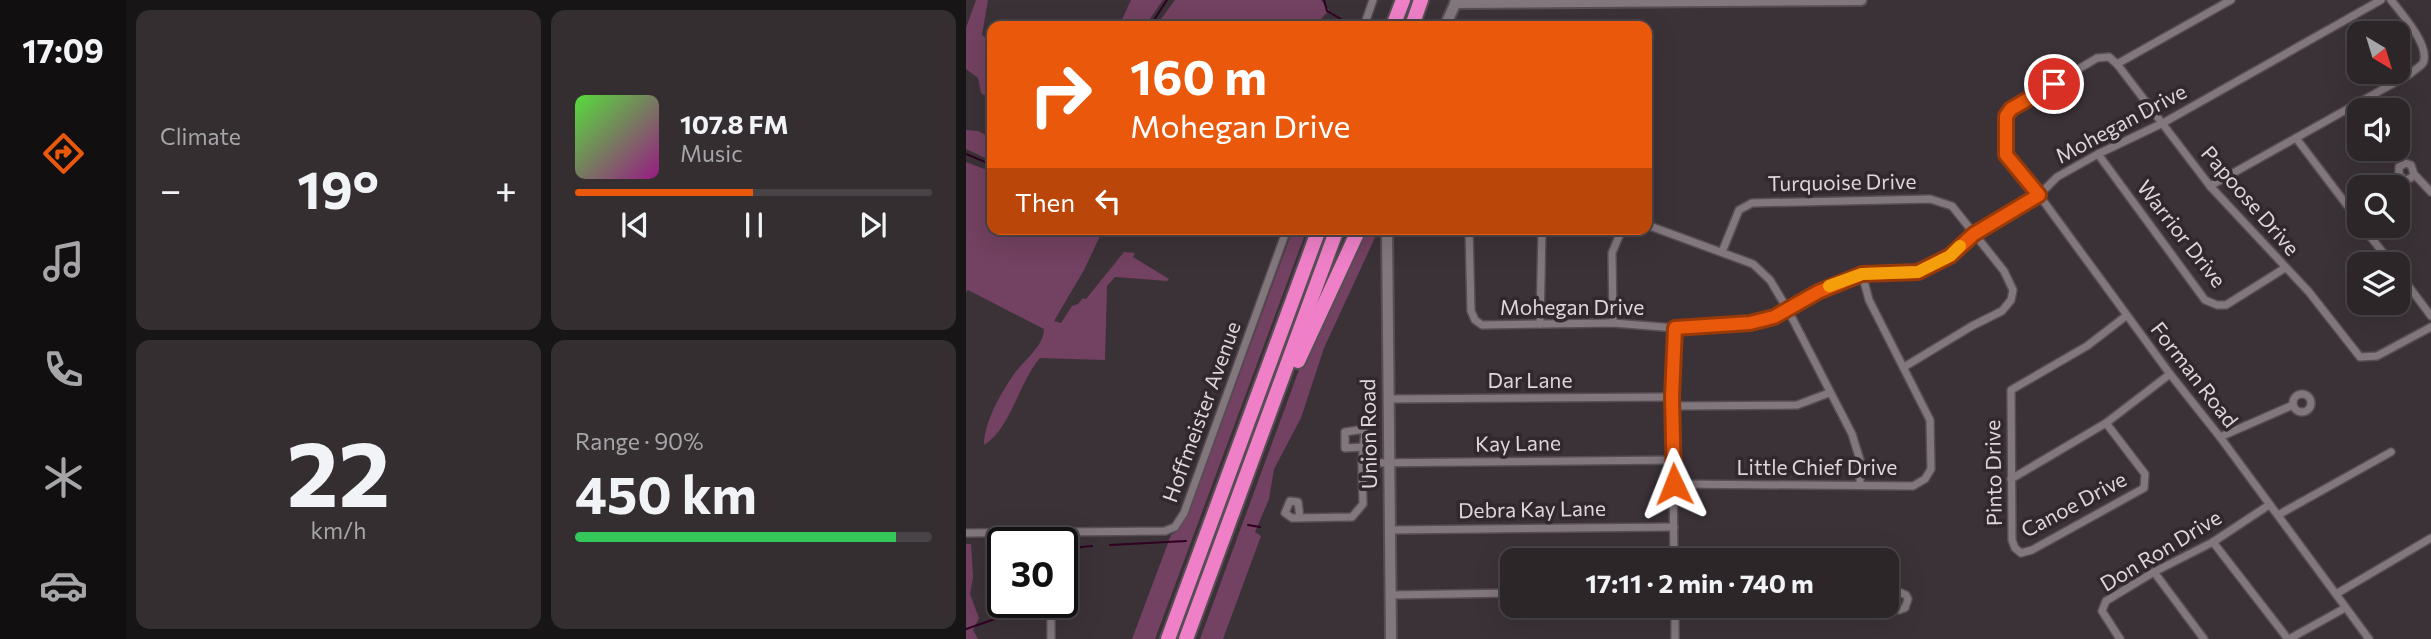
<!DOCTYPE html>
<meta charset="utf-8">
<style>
:root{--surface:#2c2629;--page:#342e31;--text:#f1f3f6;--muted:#a6a5a8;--line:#484346;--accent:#ea580c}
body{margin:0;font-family:Commissioner,sans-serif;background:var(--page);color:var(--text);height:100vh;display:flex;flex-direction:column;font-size:26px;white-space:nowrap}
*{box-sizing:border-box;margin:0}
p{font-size:23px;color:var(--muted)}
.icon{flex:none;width:38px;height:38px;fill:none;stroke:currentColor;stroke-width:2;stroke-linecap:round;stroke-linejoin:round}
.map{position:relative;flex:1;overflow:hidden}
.sheet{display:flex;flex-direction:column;gap:10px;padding:10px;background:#181517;width:840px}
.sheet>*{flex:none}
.guide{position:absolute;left:21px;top:21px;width:665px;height:214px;border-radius:14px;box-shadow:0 7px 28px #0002,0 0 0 2px var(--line);background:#ea580c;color:#fff;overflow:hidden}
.needle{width:46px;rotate:142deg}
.fabs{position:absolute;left:1381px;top:21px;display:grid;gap:14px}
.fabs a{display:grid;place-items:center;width:63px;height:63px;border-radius:14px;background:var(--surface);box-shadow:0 7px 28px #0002,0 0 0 2px var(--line);font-size:35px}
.speed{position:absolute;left:21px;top:527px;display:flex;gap:14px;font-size:35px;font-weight:700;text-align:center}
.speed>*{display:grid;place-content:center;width:91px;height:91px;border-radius:50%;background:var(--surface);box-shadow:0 7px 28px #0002,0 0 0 2px var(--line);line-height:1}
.speed .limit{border:4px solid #111;border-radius:10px;background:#fff;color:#111}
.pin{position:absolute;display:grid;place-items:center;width:60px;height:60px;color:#fff;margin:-30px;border:4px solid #fff;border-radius:50%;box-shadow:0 2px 7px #0007}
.me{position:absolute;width:77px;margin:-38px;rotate:358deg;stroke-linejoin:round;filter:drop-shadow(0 0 5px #0008)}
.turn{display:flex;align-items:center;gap:24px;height:147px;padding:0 28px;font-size:32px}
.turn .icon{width:91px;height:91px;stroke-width:2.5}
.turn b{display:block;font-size:49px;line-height:60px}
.then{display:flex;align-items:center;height:66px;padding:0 28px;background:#0003;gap:14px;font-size:26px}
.big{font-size:52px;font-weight:700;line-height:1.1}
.sheet .tile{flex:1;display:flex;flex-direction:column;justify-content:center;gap:10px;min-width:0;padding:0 24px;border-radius:14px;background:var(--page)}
.sheet .dial{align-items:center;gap:0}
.dial b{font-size:91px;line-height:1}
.song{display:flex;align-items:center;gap:21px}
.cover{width:84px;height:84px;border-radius:10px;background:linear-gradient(135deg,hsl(110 70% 55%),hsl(310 70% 35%))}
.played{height:7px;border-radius:4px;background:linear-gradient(90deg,var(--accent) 50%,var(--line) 50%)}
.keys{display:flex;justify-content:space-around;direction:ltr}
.heat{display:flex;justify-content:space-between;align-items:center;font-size:38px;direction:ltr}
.charge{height:10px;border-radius:5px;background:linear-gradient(90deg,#34c759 90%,var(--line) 0)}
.sheet .tiles{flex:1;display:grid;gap:10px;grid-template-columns:repeat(2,1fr)}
.trip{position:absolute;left:534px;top:548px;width:399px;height:70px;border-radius:14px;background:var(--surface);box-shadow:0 7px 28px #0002,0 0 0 2px var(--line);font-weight:700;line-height:70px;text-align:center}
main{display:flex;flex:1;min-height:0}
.menu{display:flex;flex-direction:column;width:126px;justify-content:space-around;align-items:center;background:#120f10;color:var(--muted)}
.menu .icon{width:49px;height:49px}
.menu .selected{color:var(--accent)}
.menu b{font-size:32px;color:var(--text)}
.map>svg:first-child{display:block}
.green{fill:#734161}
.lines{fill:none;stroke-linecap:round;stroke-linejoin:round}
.stream{stroke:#300123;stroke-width:2}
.street-casing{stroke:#564e53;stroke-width:10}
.secondary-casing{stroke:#564e53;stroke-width:14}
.highway-casing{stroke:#564e53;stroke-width:18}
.street{stroke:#82777d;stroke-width:7}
.secondary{stroke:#82777d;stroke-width:10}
.highway{stroke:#ef80c8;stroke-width:14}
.route-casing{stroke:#983908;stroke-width:18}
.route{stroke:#ea580c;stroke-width:12}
.slow{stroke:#f59e0b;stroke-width:12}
.labels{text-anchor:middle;stroke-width:7;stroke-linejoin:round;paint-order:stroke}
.street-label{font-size:21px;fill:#dcd6d9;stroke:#31282d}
</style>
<main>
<nav class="menu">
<b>17:09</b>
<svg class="icon selected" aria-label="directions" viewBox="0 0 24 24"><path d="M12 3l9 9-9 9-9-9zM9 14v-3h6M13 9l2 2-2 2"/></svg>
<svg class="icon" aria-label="music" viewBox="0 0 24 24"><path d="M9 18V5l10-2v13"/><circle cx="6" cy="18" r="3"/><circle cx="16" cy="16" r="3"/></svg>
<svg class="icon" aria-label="phone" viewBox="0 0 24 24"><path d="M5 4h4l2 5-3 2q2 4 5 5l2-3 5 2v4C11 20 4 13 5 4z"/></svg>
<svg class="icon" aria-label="climate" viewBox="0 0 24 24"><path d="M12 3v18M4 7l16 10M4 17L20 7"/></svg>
<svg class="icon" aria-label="car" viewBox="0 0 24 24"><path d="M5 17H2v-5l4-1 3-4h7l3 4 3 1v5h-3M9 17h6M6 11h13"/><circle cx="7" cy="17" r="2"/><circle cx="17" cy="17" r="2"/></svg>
</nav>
<section class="sheet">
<div class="tiles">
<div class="tile"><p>Climate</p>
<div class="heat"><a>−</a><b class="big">19°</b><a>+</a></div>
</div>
<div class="tile">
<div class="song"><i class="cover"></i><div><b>107.8 FM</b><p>Music</p></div></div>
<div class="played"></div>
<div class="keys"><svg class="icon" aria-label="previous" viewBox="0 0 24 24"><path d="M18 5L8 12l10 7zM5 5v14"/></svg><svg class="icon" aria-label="pause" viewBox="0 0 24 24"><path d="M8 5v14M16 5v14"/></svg><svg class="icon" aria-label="next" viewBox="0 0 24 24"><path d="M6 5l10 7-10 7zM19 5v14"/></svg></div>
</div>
<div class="tile dial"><b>22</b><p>km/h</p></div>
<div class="tile"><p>Range · 90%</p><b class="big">450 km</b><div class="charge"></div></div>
</div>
</section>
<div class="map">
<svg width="1465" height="639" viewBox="0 0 1465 639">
<rect width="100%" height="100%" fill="#3b3237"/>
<g class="green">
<polygon points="10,0 22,0 16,35 26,42 26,100 15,93 12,78 0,69 0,28"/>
<polygon points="165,0 197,0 179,26 153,26"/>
<polygon points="209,0 355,0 363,10 349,26 190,26"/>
<polygon points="0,130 12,131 26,138 26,161 0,149"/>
<path d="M0 162 26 172V229H156L146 235 135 234 118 270 88 321 95 323 106 306 112 304 117 298 120 299 158 252 169 253 167 257 203 279 201 281 149 277 141 286 139 360 74 358C53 382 45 428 18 445 18 422 35 393 48 374 58 360 78 346 78 329L2 290 0 292Z"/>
<polygon points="327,229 341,229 189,639 166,639 205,535 213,530 223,512"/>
<polygon points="399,229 413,229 358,348 335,418 308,469 303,499 289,532 295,536 257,639 234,639 337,359"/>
<polygon points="0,544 5,544 7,577 4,594 13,618 7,630 12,639 0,639"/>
</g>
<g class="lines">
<g class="stream">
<polyline points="358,0 361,11 387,26"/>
<polyline points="184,26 201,0"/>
<polyline points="0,154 26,165"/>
<polyline points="282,525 294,527"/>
<polyline points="144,545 220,541"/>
<polyline points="96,584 107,567 110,551 115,547 126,546"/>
<polyline points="0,629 29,619 47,618 53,609 66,602"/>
</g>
<g class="street-casing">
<g id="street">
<polyline points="1265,0 1151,64 1143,57 1131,58 1045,109 1040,116 1040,155 1073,195 1204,374 1254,437 1403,639"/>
<polyline points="398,26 407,0"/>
<polyline points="1151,64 1244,186 1343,292 1394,357 1411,356 1465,327"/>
<polyline points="1330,138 1393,221"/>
<polyline points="1132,154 1239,300 1251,305 1260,305 1319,268"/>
<polyline points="1448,174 1445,178 1439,180 1433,175 1433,167 1439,163 1445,165 1448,174 1465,192"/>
<path d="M1244 186 1444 74C1447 71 1455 66 1457 63 1465 46 1435 13 1425 0"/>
<polyline points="681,225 787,264 804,280 822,310 886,434 894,460 894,485"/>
<polyline points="1396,226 1426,264"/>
<polyline points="503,229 505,311 509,320 516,325 647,323 709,328 784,323 808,317 852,292 896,274 952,272 984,256 1008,234 1073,195 1091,177 1132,154 1197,123 1415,0"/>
<polyline points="756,252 773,210 786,203 964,199 986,206 1038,271 1047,290 1045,300 1036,311 1006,326 938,367"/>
<polyline points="1432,272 1465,316"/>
<polyline points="647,323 646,253 656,229"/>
<polyline points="574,324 576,229"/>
<circle cx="1336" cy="403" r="9"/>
<polyline points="422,399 706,397"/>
<polyline points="706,406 831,405 863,393"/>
<polyline points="1140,423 1179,474 1178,488 1066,550 1055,553 1049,548 1046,540 1045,390 1121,346 1160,316"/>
<polyline points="1254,437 1327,405"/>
<polyline points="396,463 708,460"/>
<polyline points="1045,479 1140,423 1204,374"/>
<polyline points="708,484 947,486 959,479 965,469 964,420 903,300 896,274"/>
<polyline points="1312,515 1425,452"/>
<polyline points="334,518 332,502 324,501 319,513 326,518 386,517 397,504 396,463 399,429 379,432 379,448 398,447"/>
<polyline points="423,530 708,527"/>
<polyline points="0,533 199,531 209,527 218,513 321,229"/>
<polyline points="1247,542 1322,639"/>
<polyline points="708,560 706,397 709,328"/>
<polyline points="1188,572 1238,639"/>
<polyline points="1370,594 1465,538"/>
<polyline points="424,595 546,593"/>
<polyline points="85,602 85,639"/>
<polyline points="920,602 925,602 927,608 933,610 939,608 942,599 940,595 933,592 926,596 925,602"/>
<polyline points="709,606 709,639"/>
<polyline points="1154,639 1136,611 1140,601 1188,572 1247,542 1303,505"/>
<polyline points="1323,639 1379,608"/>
</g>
</g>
<g class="secondary-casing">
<g id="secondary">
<polyline points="489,3 895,0"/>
<polyline points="479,26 491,0"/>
<polyline points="421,229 425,639"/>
</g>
</g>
<g class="highway-casing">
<g id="highway">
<polyline points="427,26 437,0"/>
<polyline points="446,26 455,0"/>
<polyline points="332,361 393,229"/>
<polyline points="202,639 353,229"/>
<polyline points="220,639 371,229"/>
</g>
</g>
<use href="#street" class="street"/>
<use href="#secondary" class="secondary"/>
<use href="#highway" class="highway"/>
</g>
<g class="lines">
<g class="route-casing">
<polyline id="route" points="708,484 706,397 709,328 784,323 808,317 852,292 896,274 952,272 984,256 1008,234 1073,195 1040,155 1040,116 1045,109 1088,84"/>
</g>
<use href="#route" class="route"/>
<polyline class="slow" points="863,286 896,274 952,272 984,256 994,246"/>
</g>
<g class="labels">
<g class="street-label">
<text transform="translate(1155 124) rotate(-28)" y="7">Mohegan Drive</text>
<text transform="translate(876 183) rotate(-1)" y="7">Turquoise Drive</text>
<text transform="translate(1284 201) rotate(49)" y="7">Papoose Drive</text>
<text transform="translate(1215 234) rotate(52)" y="7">Warrior Drive</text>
<text x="606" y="315">Mohegan Drive</text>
<text transform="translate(1228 375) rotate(52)" y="7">Forman Road</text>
<text x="564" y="388">Dar Lane</text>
<text transform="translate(236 412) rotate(-70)" y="7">Hoffmeister Avenue</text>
<text transform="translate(403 434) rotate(-91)" y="7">Union Road</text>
<text transform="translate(552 444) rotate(-1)" y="7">Kay Lane</text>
<text x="851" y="475">Little Chief Drive</text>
<text transform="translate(1028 473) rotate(-91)" y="7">Pinto Drive</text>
<text transform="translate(1108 505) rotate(-28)" y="7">Canoe Drive</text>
<text transform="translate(566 510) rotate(-1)" y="7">Debra Kay Lane</text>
<text transform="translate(1195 551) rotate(-31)" y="7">Don Ron Drive</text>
</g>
</g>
</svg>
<div class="fabs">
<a><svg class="needle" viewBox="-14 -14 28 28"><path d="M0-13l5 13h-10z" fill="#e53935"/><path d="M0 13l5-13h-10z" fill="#a6a5a8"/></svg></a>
<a><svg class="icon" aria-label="sound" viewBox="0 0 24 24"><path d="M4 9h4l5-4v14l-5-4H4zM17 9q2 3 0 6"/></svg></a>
<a><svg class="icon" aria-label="search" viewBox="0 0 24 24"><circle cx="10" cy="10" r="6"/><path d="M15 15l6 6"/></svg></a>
<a><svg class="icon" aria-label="layers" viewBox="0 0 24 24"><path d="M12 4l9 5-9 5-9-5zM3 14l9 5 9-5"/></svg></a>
</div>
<div class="speed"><div class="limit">30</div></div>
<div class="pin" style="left:1088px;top:84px;background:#d93025"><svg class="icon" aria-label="arrive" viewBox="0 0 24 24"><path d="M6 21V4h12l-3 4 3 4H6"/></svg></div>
<svg class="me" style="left:708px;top:484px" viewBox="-20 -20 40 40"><path d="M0-17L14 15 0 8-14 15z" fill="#ea580c" stroke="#fff" stroke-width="4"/></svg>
<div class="trip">17:11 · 2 min · 740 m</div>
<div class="guide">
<div class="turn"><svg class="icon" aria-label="right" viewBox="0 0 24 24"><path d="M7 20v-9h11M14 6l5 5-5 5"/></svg><div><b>160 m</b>Mohegan Drive</div></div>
<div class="then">Then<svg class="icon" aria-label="left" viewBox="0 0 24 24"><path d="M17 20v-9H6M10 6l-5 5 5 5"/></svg></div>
</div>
</div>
</main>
